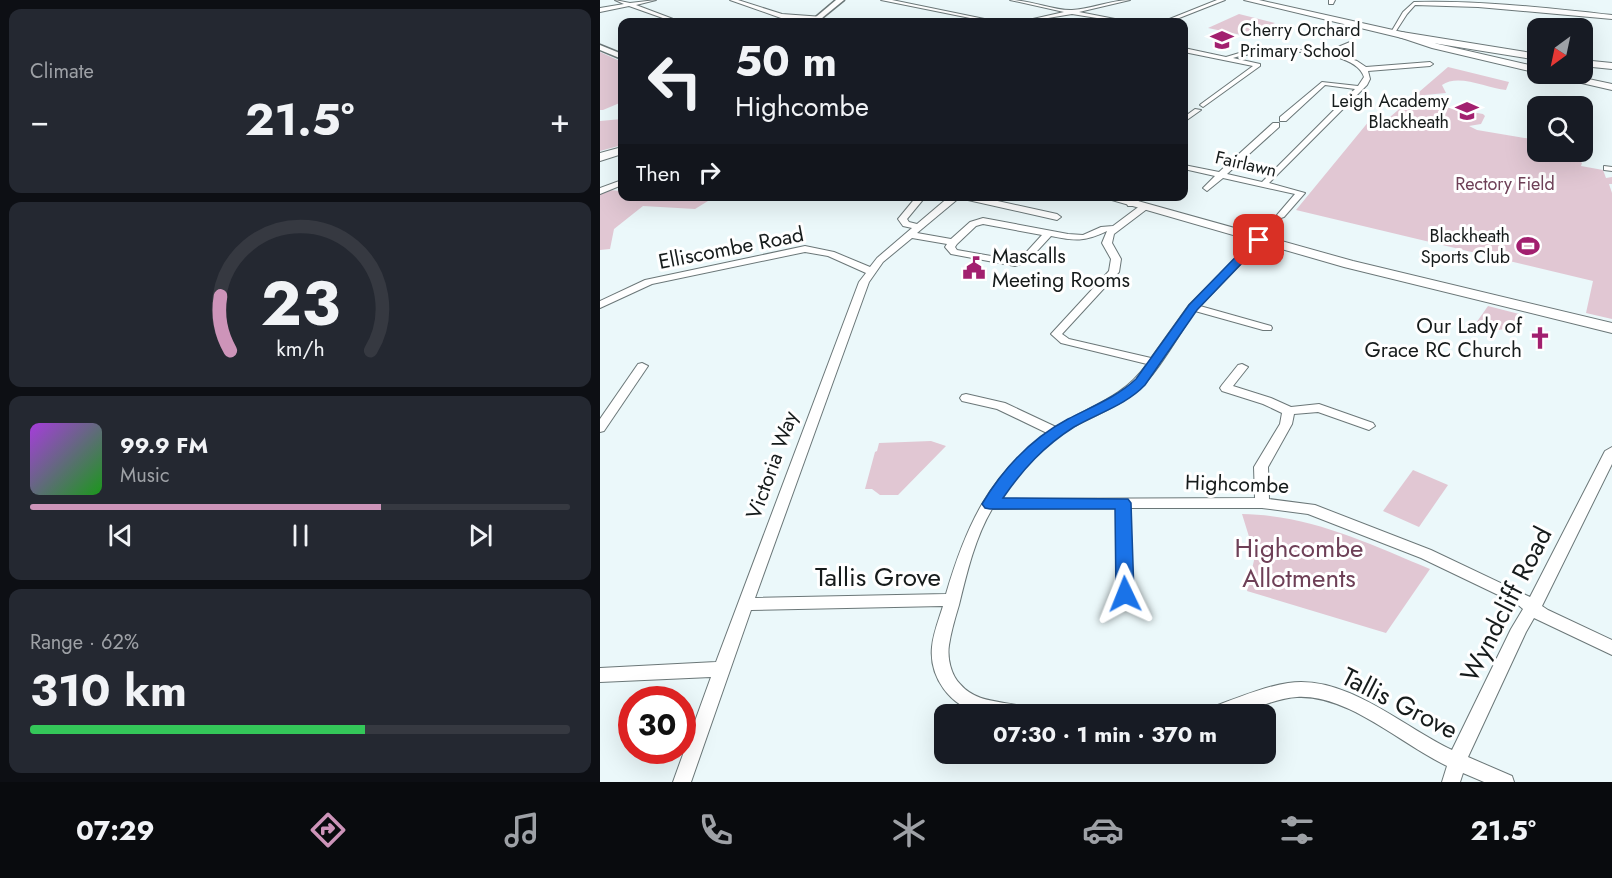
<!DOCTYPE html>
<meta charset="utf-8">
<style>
:root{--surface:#171b24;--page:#242831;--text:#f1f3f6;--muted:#9ea1a6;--line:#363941;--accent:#cd94b9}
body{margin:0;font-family:Jost,sans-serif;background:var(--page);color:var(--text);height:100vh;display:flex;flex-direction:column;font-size:22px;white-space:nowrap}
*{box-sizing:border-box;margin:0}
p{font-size:20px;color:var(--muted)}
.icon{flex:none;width:33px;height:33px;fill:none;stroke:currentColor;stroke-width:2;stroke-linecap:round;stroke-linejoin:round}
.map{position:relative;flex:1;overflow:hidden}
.panel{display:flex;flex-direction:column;gap:9px;padding:9px;background:#0d0f14;width:600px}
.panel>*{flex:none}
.banner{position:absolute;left:18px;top:18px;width:570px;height:183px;border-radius:12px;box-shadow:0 6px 24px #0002;background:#171b24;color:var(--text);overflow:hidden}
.needle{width:39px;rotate:213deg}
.tools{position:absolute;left:927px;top:18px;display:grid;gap:12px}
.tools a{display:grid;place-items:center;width:66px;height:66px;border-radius:12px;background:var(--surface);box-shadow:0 6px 24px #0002;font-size:30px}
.speed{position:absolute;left:18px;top:686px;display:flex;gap:12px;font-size:30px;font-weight:700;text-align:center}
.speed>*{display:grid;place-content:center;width:78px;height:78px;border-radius:50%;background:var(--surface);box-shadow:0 6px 24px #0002;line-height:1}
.speed .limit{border:9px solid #d22;background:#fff;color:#111}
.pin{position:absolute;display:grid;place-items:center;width:51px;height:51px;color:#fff;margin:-26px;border-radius:12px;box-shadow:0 3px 9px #0006}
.me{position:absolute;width:66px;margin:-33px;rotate:358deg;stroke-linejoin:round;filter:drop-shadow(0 0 4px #0008)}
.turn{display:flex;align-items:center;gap:21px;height:126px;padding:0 18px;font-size:27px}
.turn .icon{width:78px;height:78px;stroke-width:2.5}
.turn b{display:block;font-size:42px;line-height:51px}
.then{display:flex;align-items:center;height:57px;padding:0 18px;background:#0003;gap:12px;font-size:22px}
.big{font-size:45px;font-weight:700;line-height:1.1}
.panel .card{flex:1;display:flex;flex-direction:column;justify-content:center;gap:9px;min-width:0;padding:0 21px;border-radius:12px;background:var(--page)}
.panel .dial{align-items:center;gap:0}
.dial svg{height:156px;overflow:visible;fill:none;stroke:var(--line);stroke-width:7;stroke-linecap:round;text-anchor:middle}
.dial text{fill:var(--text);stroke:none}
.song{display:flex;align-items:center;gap:18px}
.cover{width:72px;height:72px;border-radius:9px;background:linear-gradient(135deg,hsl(280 70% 55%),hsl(120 70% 35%))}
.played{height:6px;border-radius:3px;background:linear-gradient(90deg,var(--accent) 65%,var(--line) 65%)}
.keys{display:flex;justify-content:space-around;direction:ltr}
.heat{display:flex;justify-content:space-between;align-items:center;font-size:33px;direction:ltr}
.charge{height:9px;border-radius:4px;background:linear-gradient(90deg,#34c759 62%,var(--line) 0)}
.trip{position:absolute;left:334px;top:704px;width:342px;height:60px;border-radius:12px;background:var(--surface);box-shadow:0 6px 24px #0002;font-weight:700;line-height:60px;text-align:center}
.tabs{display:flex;height:96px;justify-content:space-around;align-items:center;background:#090b0e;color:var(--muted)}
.tabs .icon{width:42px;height:42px}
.tabs .current{color:var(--accent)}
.tabs b{font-size:27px;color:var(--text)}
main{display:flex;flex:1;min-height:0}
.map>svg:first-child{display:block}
.green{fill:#e1c7d3}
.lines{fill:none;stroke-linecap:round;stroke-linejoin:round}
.minor-casing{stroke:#6b7778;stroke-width:2}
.tertiary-casing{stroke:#6b7778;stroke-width:3}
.secondary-casing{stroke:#6b7778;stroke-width:2}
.primary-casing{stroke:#6b7778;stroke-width:2}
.minor{fill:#fff;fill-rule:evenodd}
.tertiary{fill:#fff;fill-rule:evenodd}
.secondary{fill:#fff;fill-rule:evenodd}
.primary{fill:#fff;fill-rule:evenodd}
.route{fill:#1a73e8;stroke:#114b97;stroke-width:1.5}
.labels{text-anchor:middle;stroke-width:6;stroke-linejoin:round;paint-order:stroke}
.far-poi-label{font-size:18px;fill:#161b1b;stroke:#fff;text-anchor:end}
.far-street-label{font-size:18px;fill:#161b1b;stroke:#fff}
.far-park-label{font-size:18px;fill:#6e4057;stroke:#fff}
.street-label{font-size:21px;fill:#161b1b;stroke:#fff}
.poi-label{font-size:21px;fill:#161b1b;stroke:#fff;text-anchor:start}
.near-park-label{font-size:26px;fill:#6e4057;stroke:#fff}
.near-street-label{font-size:26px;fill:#161b1b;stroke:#fff}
</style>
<main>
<section class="panel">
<div class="card"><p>Climate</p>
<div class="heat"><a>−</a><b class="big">21.5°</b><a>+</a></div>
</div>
<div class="card dial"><svg viewBox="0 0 100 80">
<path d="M14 69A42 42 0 1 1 86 69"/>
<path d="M14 69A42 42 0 0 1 9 41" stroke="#cd94b9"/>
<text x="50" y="56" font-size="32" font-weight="700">23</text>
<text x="50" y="72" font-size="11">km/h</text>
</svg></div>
<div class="card">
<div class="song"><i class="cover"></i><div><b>99.9 FM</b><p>Music</p></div></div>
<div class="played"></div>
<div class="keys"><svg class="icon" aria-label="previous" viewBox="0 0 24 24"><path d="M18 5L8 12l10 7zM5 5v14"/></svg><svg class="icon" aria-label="pause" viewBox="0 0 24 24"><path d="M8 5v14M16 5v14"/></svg><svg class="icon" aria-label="next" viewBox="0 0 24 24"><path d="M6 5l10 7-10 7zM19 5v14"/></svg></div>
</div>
<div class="card"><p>Range · 62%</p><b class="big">310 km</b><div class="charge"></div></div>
</section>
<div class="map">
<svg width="1012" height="782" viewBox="0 0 1012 782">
<rect width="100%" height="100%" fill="#ebf8fa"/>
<g class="green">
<polygon points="639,14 675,23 646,36 608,28"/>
<polygon points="0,52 22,62 22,102 3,110 0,110"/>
<path d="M848 67 909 82 906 90C887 88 858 73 842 85L846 93 825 95 824 98 827 104 883 114 885 116 881 124 869 126 877 130 937 140 938 152H970L982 163 981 166 1003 170 1006 178 1012 177V184H1009L1012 193V319L986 313 993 281 696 210 774 115 790 117Z"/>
<polygon points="22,119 22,145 0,151 0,121"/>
<polygon points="8,190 22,191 22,196 87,199 90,197 104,198 108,201 95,209 43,206 14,229 10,249 0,250 0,193"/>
<polygon points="888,306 923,315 912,328 898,330 876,323"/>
<polygon points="331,441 346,446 298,495 280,495 272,489 265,489 275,452 277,451 279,443"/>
<polygon points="813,470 848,485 819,527 783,511"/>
<path d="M642 514C710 515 768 543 830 569L786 633 647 591 655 556Z"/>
</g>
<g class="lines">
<g class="minor-casing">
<g id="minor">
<polygon points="15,0 30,3 56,0 36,5 81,22 74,22 29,6 0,12 0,8 24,4"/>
<polygon points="130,0 138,0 182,14 223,17 220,19 181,18"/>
<polygon points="281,0 292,0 399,22 390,22"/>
<path d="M410 0C431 0 454 11 472 10 492 9 510 0 530 0L479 12 520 20 522 22 472 14 424 22V21L464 12Z"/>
<polygon points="617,0 625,0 569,22 562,22"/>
<polygon points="729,0 735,0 733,4 729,4"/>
<path d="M814 2C879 0 947 8 1012 15V19L878 7 815 5 807 14 794 34H790L803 12Z"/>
<path d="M750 42 752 45 733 53 757 61 766 67 830 62 833 64 830 66 768 71 770 79 767 85 669 183 705 193 684 217 681 218 677 215 695 194 623 178 607 191 603 188 615 176 584 169V165L619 172 673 123H679V127L627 174 662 182 755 89 725 85 686 121H680V117L722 82 758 86 764 77C754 45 659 49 633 58L660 64V66L603 107 600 105 601 104 653 66 584 52V48L626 57 646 51 675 48 726 52Z"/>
<polygon points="595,109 601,110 584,122 584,117"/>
<polygon points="1004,166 1012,167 1012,171 1004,170"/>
<polygon points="22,180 22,185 0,194 0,188"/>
<path d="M317 196H326L307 219 309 222 317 224 350 196H375L457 214 461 217 457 220 359 198 317 233 351 239 370 222 383 218 468 234 483 235 501 227 513 226 541 205H547V209L514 234 512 243 521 259 519 272 462 334 469 339 551 358 589 305 656 238 659 237 664 240 600 306 671 326 672 328 671 330H663L595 311C579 334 556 376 536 392 518 407 495 415 475 426 444 444 419 470 399 499L655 498 654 467 680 424 682 413 663 404 622 391 620 388 622 385 638 365 642 364 648 367 633 386 671 398 691 407 719 404 773 423 775 426 769 430 718 412 694 414 692 424 668 467 669 499 715 505 831 550 930 597 1005 451 1012 447V464L942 606 948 610 1012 640V655L934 618 926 632 868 757 912 776 914 782H884L863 773 860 782H842L847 766C802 745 748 694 697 697 676 698 659 708 639 713 630 716 617 714 607 714L610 708C635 699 662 687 688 683 746 674 803 727 852 750L911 629 923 609 917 604 821 558 708 514 662 508H530L533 594 531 598 525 600 519 598 517 594 516 508 392 509C375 538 367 572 359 605 355 618 351 632 349 645 347 658 351 675 360 684 378 705 405 700 428 708L431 714C415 714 395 717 380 713 350 706 329 677 332 647 333 634 339 619 343 606L151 610 91 782H73L111 677 0 682V668L116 662 259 282 266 273 228 256 205 252 52 284 0 308V301L45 280 205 246 234 252 270 267 277 258 312 228 303 226 298 219ZM383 224 442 235 421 258 414 260 357 250 355 247 357 244 376 226ZM507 231 502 243 511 259 509 271 451 334 461 343 547 364C522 399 491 405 456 427L405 403 366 394 362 395 360 398 362 401 397 409 447 433C389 475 366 526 346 594L155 598 269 282 283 262 312 238 347 244 345 247 351 254 415 266 427 262 451 236C475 241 484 242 507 231Z"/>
<polygon points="534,196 544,196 534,206 528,206 527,204"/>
<polygon points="42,363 48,366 4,431 0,432 0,419 38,364"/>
</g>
</g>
<g class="tertiary-casing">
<g id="tertiary">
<polygon points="236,0 244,0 217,22 210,22"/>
<polygon points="0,45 22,54 22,59 0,50"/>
</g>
</g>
<g class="secondary-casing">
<g id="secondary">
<polygon points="802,32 838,44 938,67 938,73 832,48 799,37 798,35"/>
<polygon points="950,74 965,74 1012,84 1012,90 951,76"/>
<polygon points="22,147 22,154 0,161 0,153"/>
<polygon points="498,196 520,196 753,261 1012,323 1012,333 744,267"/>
</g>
</g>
<g class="primary-casing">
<g id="primary">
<polygon points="644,0 659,0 802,32 938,54 938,60 802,38"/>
<polygon points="982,60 1012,63 1012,69 982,66"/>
</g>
</g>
<use href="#minor" class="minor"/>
<use href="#tertiary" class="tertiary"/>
<use href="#secondary" class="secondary"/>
<use href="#primary" class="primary"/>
</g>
<path class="route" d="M655 237H659L664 240 597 310 545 385C526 405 498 413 474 427 444 446 423 469 403 498L528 499 531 503 534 594 531 599 525 601 519 599 516 594 515 509H390L385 508 382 504C403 469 432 438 468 419 491 407 517 397 536 379L589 305Z"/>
<defs>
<g id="school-bare" transform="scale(1.8)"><path d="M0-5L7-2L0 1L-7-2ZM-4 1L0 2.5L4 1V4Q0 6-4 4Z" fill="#a2206f" stroke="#fff" stroke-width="2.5" paint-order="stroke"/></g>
<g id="stadium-bare" transform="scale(1.8)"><path d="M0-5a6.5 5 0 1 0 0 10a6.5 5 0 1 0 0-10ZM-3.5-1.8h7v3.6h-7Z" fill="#a2206f" stroke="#fff" stroke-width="2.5" paint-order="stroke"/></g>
<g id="civic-bare" transform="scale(1.8)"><path d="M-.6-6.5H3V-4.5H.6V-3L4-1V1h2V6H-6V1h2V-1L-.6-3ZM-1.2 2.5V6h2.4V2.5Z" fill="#a2206f" stroke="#fff" stroke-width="2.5" paint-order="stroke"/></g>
<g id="church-bare" transform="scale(1.8)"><path d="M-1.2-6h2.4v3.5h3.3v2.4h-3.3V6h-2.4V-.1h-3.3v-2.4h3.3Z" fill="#a2206f" stroke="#fff" stroke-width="2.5" paint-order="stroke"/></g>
</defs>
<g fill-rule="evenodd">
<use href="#school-bare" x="622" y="40"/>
<use href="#school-bare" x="867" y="111"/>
<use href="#stadium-bare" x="928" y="246"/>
<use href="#civic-bare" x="374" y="268"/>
<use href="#church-bare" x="940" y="338"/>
</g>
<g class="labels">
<g class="far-poi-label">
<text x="640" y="36" text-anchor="start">Cherry Orchard<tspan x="640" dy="21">Primary School</tspan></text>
<text x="849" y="107">Leigh Academy<tspan x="849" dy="21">Blackheath</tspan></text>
<text x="910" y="242">Blackheath<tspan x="910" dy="21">Sports Club</tspan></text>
</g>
<g class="far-street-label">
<text transform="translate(646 164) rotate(13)" y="6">Fairlawn</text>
</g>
<g class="far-park-label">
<text x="905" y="190">Rectory Field</text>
</g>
<g class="street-label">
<text transform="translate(131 248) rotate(-11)" y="7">Elliscombe Road</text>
<text transform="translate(172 465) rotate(-70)" y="7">Victoria Way</text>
<text transform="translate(637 484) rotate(2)" y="7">Highcombe</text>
</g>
<g class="poi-label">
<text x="392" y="263">Mascalls<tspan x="392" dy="24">Meeting Rooms</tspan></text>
<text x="922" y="333" text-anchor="end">Our Lady of<tspan x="922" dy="24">Grace RC Church</tspan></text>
</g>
<g class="near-park-label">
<text x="699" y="557">Highcombe<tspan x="699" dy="30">Allotments</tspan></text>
</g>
<g class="near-street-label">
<text x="278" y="586">Tallis Grove</text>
<text transform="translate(906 604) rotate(-63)" y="9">Wyndcliff Road</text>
<text transform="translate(800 703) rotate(27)" y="9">Tallis Grove</text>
</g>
</g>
</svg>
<div class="tools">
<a><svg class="needle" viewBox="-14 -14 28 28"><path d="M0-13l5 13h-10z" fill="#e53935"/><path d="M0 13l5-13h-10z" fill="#9ea1a6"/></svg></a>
<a><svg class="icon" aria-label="search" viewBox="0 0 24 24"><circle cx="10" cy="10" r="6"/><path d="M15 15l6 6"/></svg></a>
</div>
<div class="speed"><div class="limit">30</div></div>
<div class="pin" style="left:659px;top:240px;background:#d93025"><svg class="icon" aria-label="arrive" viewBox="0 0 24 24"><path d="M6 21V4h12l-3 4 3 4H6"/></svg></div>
<svg class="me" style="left:525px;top:594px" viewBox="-20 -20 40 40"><path d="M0-17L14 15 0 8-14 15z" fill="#1a73e8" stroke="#fff" stroke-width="4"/></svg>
<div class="trip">07:30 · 1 min · 370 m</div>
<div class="banner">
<div class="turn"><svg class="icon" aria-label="left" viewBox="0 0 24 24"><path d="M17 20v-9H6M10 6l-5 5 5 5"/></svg><div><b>50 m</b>Highcombe</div></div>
<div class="then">Then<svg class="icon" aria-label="right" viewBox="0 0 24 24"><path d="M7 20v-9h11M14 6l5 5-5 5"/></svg></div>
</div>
</div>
</main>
<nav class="tabs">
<b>07:29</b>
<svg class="icon current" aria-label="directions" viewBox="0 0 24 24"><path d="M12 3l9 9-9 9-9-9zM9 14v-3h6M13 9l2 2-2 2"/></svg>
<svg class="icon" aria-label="music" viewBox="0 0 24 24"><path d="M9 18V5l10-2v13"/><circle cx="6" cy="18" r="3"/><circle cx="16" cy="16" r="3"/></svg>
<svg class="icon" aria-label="phone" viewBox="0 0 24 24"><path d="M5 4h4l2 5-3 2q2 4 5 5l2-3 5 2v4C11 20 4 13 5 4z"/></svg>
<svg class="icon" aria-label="climate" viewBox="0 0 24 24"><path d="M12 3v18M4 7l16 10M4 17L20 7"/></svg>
<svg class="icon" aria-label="car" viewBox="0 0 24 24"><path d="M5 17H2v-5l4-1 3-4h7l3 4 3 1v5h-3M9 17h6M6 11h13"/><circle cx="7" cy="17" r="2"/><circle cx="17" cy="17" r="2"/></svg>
<svg class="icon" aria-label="filters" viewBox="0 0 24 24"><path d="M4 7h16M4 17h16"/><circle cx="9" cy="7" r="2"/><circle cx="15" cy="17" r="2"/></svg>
<b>21.5°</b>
</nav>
